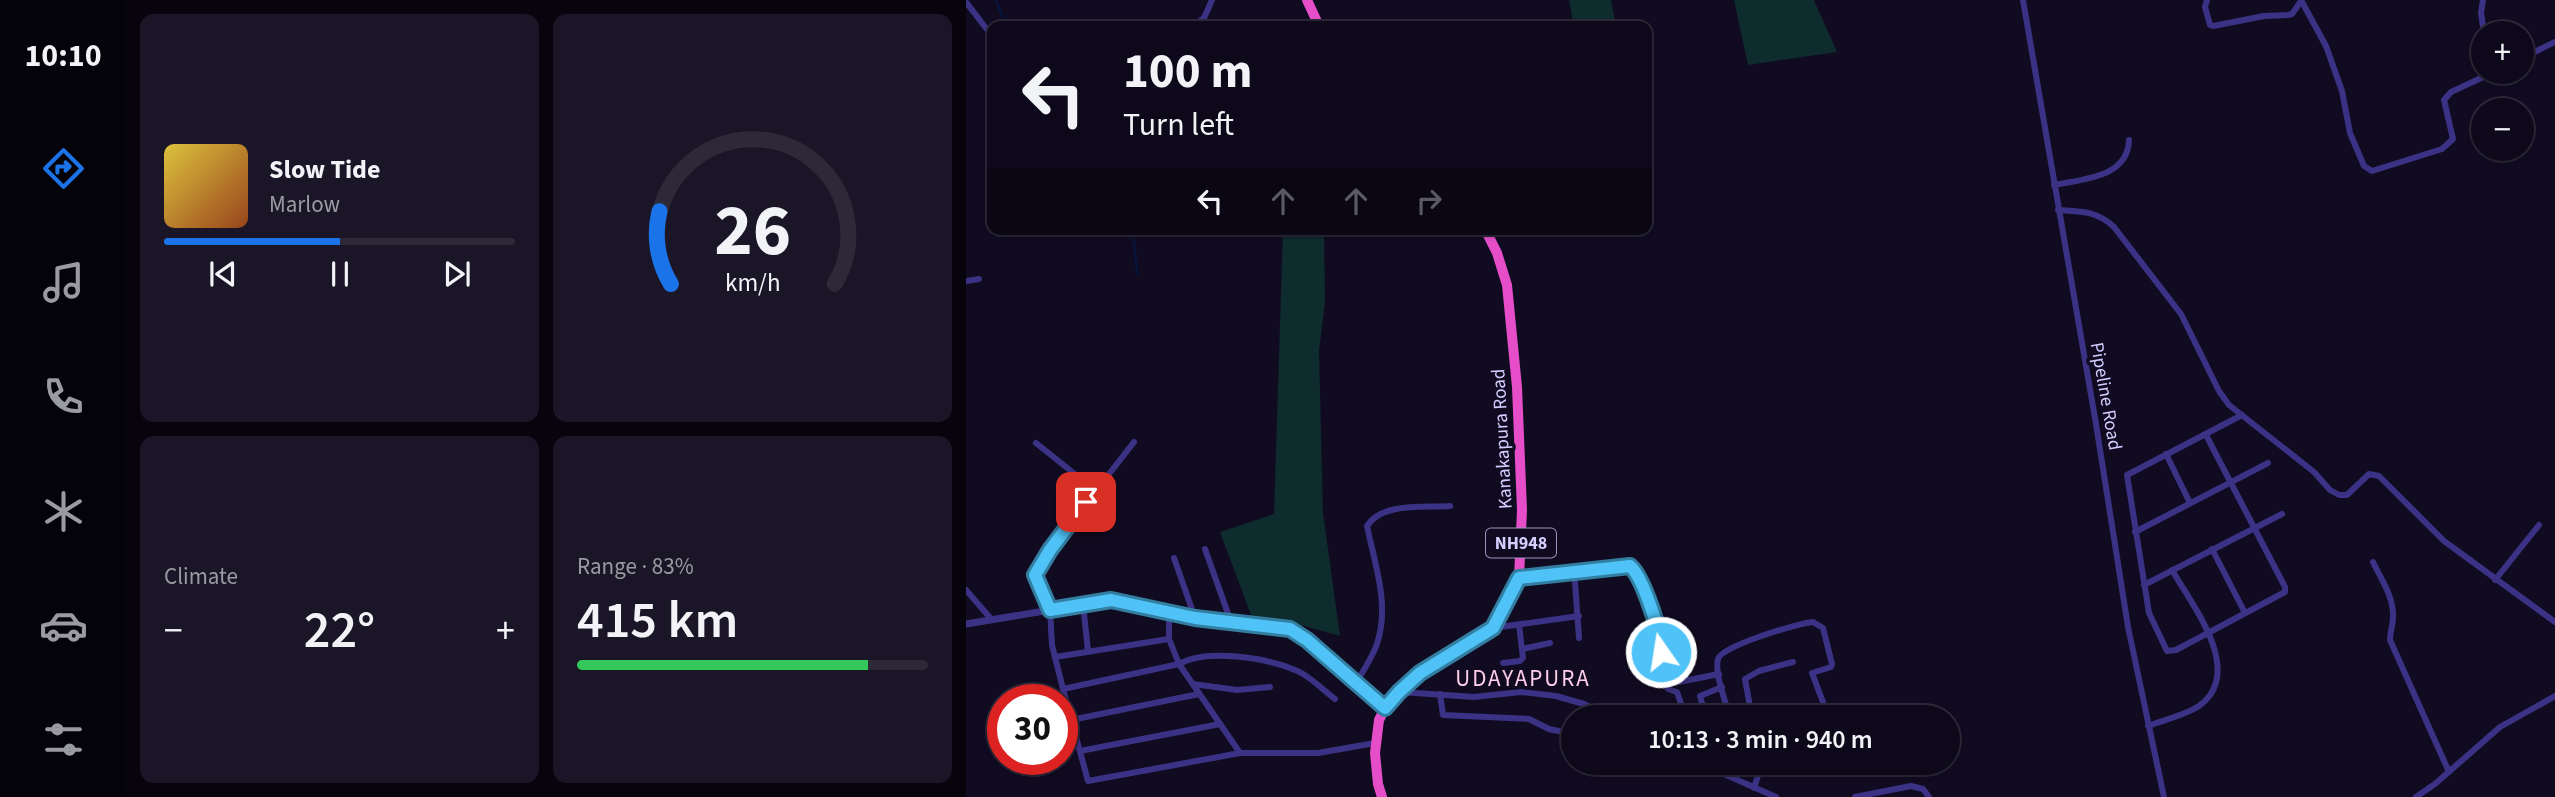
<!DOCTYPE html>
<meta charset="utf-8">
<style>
:root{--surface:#0d081a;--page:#1b1627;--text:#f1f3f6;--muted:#9a9aa2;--line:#2d2939;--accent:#1a73e8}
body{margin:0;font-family:"Source Sans 3",sans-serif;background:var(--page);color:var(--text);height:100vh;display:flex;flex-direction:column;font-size:26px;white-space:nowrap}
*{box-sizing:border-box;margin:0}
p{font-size:23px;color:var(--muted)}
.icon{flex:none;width:38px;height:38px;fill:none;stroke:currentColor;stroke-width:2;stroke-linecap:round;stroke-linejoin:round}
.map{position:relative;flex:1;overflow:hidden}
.sheet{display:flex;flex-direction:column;gap:14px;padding:14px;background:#07040e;width:840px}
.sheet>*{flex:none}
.hud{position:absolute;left:21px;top:21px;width:665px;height:214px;border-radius:14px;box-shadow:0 2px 5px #0004,0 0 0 2px var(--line);background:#0d081a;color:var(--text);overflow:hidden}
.controls{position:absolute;left:1505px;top:21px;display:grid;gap:14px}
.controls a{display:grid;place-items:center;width:63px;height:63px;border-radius:50%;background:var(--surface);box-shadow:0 2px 5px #0004,0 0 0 2px var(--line);font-size:35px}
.speed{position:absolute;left:21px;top:684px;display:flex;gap:14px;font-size:35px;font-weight:700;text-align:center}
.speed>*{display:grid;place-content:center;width:91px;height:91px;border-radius:50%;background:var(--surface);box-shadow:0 2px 5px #0004,0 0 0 2px var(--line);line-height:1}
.speed .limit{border:10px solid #d22;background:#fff;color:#111}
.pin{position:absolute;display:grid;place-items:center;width:60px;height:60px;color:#fff;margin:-30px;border-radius:14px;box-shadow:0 4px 10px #0006}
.me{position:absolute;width:77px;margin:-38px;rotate:347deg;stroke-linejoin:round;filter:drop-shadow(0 0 5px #0008)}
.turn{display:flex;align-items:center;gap:24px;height:147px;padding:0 21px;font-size:32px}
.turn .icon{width:91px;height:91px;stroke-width:2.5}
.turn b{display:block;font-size:49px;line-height:60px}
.lanes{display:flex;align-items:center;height:66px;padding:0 21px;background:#0003;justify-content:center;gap:35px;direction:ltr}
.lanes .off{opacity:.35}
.big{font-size:52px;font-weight:600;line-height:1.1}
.sheet .card{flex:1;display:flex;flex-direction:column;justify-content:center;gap:10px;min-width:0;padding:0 24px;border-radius:14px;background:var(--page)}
.sheet .dial{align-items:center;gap:0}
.dial svg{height:182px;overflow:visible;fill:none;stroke:var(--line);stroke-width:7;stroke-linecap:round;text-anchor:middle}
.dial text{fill:var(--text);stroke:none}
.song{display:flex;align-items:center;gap:21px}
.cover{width:84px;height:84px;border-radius:10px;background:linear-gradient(135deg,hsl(50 70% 55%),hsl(20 70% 35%))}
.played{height:7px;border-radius:4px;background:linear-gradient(90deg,var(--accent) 50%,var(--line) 50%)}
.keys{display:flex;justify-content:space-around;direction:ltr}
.heat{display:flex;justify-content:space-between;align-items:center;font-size:38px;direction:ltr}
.charge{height:10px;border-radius:5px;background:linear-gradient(90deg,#34c759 83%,var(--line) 0)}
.sheet .tiles{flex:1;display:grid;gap:14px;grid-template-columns:repeat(2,1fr)}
.trip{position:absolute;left:595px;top:705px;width:399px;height:70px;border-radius:35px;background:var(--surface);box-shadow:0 2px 5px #0004,0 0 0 2px var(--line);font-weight:600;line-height:70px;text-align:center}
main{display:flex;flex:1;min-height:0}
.tabs{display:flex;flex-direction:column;width:126px;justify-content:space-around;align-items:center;background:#05030a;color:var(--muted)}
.tabs .icon{width:49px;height:49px}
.tabs .on{color:var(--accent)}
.tabs b{font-size:32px;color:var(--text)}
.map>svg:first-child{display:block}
.green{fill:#0e2b2d}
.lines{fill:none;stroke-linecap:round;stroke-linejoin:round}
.stream{stroke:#051741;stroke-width:2}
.minor{stroke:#3c3285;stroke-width:6}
.tertiary{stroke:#3c3285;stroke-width:7}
.trunk{stroke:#e54ec8;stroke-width:10}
.route-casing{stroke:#337fa1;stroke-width:18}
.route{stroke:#4fc3f7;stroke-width:12}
.labels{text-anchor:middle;stroke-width:7;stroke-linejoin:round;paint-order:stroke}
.shield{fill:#110b22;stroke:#9b93bd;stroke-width:2}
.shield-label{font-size:18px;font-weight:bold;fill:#d6cdff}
.street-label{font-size:19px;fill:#d6cdff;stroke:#110b22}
.quarter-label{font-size:23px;letter-spacing:2px;fill:#ffcfea;stroke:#110b22}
</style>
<main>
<nav class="tabs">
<b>10:10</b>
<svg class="icon on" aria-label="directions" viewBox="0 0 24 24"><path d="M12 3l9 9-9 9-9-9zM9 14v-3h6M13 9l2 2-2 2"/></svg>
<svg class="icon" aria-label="music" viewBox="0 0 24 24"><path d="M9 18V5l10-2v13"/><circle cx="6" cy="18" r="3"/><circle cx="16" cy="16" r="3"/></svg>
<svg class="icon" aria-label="phone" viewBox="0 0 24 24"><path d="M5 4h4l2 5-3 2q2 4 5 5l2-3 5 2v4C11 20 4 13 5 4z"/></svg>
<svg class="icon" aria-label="climate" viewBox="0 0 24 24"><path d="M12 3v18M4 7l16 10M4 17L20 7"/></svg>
<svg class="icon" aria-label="car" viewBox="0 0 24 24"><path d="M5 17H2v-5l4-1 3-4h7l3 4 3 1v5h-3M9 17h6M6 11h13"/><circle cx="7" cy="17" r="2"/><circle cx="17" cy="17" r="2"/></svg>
<svg class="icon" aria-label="filters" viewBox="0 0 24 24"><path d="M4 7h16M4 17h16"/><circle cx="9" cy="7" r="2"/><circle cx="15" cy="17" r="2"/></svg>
</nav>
<section class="sheet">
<div class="tiles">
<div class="card">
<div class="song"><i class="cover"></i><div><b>Slow Tide</b><p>Marlow</p></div></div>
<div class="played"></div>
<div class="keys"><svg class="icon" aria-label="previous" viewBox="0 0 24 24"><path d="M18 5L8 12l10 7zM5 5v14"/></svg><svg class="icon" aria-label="pause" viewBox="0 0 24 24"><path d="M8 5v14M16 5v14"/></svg><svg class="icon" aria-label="next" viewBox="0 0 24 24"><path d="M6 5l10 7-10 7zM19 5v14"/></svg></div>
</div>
<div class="card dial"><svg viewBox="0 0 100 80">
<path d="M14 69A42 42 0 1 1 86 69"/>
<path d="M14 69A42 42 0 0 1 9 37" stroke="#1a73e8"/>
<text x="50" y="56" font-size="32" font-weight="700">26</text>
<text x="50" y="72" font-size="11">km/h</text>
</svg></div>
<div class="card"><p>Climate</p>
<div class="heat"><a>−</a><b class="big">22°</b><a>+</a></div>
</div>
<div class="card"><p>Range · 83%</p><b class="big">415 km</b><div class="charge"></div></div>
</div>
</section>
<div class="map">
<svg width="1589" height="797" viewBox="0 0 1589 797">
<rect width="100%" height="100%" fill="#110b22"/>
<g class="green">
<polygon points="603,0 645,0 650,26 608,26"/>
<polygon points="768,0 848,0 871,52 782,65"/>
<polygon points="317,229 358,229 359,303 353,350 357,513 374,636 327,623 285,615 254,532 308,514"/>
</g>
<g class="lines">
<g class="stream">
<polyline points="30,0 40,26"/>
<polyline points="164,229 168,241 171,273"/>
</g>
<g class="minor">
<polyline points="1057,0 1130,424 1162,627 1198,797"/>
<polyline points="1241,0 1239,7 1244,25 1247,26 1298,16 1322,15 1326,14 1335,1"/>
<polyline points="1335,0 1360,46 1376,91 1384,133 1398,166 1406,171 1476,149 1487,139 1478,100 1485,92 1528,72"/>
<polyline points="1517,0 1515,13 1518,33"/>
<polyline points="0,2 26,36"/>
<polyline points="227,26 238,18 246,0"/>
<polyline points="1556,58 1589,42"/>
<path d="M1088 185C1116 179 1162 178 1163 140"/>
<path d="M1092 210C1114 211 1131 211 1148 227L1215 314 1253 391 1263 405 1348 472 1364 490 1373 495H1381L1403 474 1413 476 1478 541 1589 622"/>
<polyline points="0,281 13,279"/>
<polyline points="1240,435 1319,587 1319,592 1210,650 1201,651 1183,613 1161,475 1276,415"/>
<polyline points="70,443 130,491"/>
<polyline points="1200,454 1224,503"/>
<polyline points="1169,532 1302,463"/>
<polyline points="239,549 265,622"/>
<polyline points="1246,549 1279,613"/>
<polyline points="208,558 229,618"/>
<path d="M1407 562C1415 579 1428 597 1427 617 1427 625 1424 632 1424 640L1483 772"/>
<path d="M553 578 656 566C661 567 663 566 667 569 677 577 692 633 695 648L690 659 691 664 702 689 711 692 720 718"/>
<polyline points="1529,580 1573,525"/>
<polyline points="609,582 613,638"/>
<polyline points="1178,585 1316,514"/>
<polyline points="0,590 26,620"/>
<polyline points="117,604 122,651"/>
<path d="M203 613V639L213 664C240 648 301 658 329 670 343 675 357 690 369 699"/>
<polyline points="527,628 613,616"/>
<polyline points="556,649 584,643"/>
<polyline points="696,649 713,682 753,674"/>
<polyline points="89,657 203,639"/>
<polyline points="537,663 554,661 557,658 553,625"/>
<path d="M390 683C397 671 406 658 411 644 424 605 409 565 401 526 416 502 458 508 484 506"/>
<polyline points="227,684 271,690 304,687"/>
<polyline points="97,689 122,781 274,753 213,664 97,689 86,645 84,610 69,575 84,550 168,442"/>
<polyline points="435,692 508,697 555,692 590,696 618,704 644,718"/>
<polyline points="474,694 477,715 563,719 583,729 607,734"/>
<polyline points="740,718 734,696 756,687"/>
<path d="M764 718C760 703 748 672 752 659 755 646 833 623 847 622L857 628 866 664 865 667 846 673 863 718"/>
<polyline points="786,718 779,679 793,671 827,662"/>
<polyline points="105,720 233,694"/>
<path d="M1182 726C1198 720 1219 715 1233 706 1280 672 1226 605 1206 570"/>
<polyline points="114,751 254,724"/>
<polyline points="274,753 352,753 409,743"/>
<polyline points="733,763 810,797"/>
<polyline points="791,763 797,765 801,763"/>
<polyline points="770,779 774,763"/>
<polyline points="788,788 796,763"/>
<polyline points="889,797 945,786 957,789 963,797"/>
<polyline points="1450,797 1469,784 1534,727 1589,696"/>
</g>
<polyline class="tertiary" points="0,624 145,600 229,618 324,629 341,640 419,708"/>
<g class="trunk">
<polyline points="341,0 353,26"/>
<polyline points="416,797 412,784 409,753 413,720 419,708 433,692 454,673 527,628 553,578 556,510 551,387 541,285 531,253 519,229"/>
</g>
</g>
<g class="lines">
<g class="route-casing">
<path id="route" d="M120 502 84 550 69 575 84 610 145 600 229 618 324 629 341 640 419 708 433 692 454 673 527 628 553 578 664 566C677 577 696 635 695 652"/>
</g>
<use href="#route" class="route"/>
</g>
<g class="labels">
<rect class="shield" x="520" y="528.5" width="70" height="29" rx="5"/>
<g class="shield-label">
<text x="555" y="549">NH948</text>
</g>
<g class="street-label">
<text transform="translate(1141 396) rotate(80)" y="7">Pipeline Road</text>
<text transform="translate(535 439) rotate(-93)" y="7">Kanakapura Road</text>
</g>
<g class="quarter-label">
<text x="557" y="686">UDAYAPURA</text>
</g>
</g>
</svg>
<div class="controls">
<a>+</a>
<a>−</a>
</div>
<div class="speed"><div class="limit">30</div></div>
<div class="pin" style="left:120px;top:502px;background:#d93025"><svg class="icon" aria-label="arrive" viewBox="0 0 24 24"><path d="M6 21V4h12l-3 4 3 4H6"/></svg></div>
<svg class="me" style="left:695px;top:652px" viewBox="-20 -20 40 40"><circle r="17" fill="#4fc3f7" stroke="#fff" stroke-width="3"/><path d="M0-11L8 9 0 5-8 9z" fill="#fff"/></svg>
<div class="trip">10:13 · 3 min · 940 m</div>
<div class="hud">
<div class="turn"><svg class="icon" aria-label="left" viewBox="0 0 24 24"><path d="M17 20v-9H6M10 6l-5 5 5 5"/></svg><div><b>100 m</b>Turn left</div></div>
<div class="lanes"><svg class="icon" aria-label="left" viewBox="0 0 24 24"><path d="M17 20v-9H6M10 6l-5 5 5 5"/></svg><svg class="icon off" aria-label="ahead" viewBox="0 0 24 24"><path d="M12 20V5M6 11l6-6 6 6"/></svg><svg class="icon off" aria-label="ahead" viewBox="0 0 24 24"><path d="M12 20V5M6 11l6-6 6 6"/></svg><svg class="icon off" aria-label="right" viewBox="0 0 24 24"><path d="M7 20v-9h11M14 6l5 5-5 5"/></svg></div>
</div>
</div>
</main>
